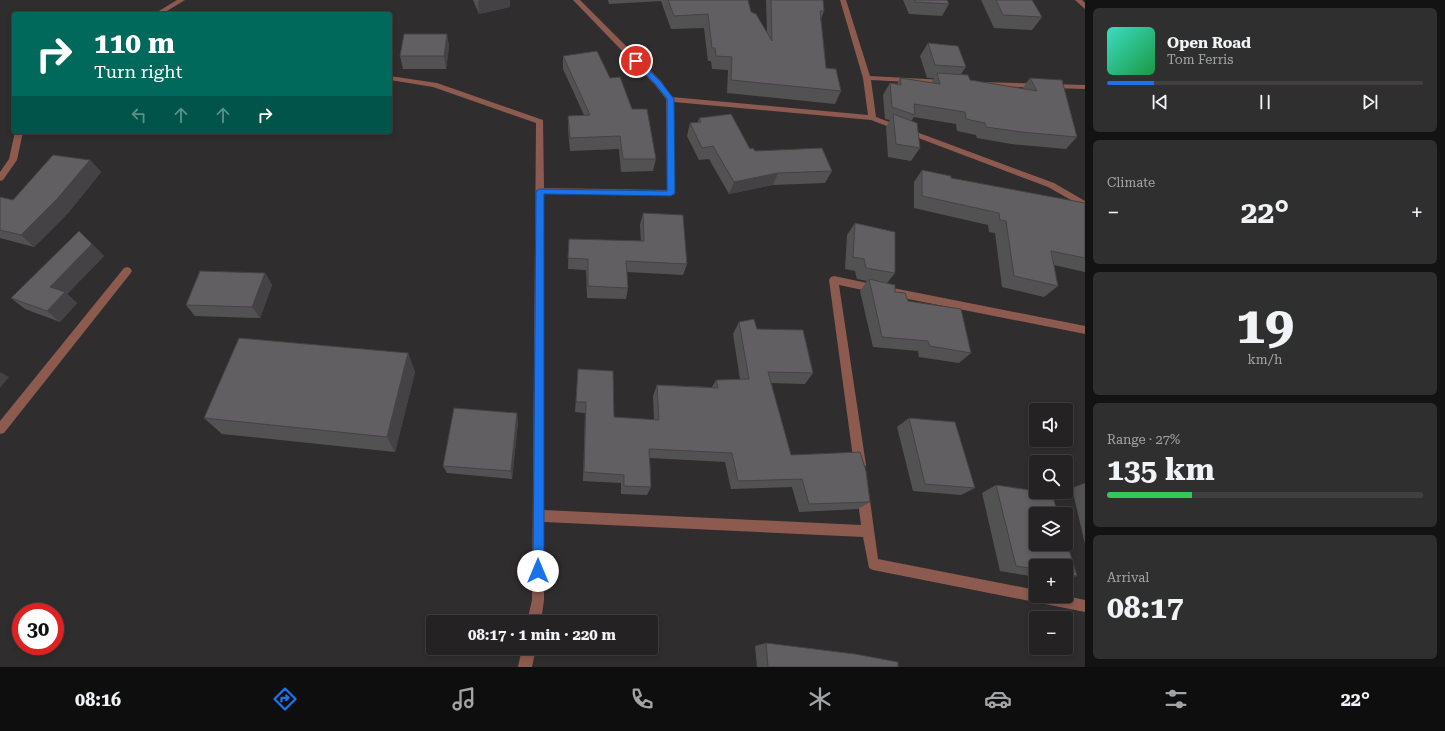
<!DOCTYPE html>
<meta charset="utf-8">
<style>
:root{--surface:#242222;--page:#302f2f;--text:#f1f3f6;--muted:#a3a4a5;--line:#413f40;--accent:#1a73e8}
body{margin:0;font-family:"Roboto Serif",serif;background:var(--page);color:var(--text);height:100vh;display:flex;flex-direction:column;font-size:15px;white-space:nowrap}
*{box-sizing:border-box;margin:0}
p{font-size:13px;color:var(--muted)}
.icon{flex:none;width:22px;height:22px;fill:none;stroke:currentColor;stroke-width:2;stroke-linecap:round;stroke-linejoin:round}
.map{position:relative;flex:1;overflow:hidden}
.drawer{display:flex;flex-direction:column;gap:8px;padding:8px;background:#141313;width:360px}
.drawer>*{flex:none}
.guide{position:absolute;left:12px;top:12px;width:380px;height:122px;border-radius:4px;box-shadow:0 2px 6px #0003,0 0 0 1px var(--line);background:#00695c;color:#fff;overflow:hidden}
.buttons{position:absolute;left:1029px;top:403px;display:grid;gap:8px}
.buttons a{display:grid;place-items:center;width:44px;height:44px;border-radius:4px;background:var(--surface);box-shadow:0 2px 6px #0003,0 0 0 1px var(--line);font-size:20px}
.speed{position:absolute;left:12px;top:603px;display:flex;gap:8px;font-size:20px;font-weight:700;text-align:center}
.speed>*{display:grid;place-content:center;width:52px;height:52px;border-radius:50%;background:var(--surface);box-shadow:0 2px 6px #0003,0 0 0 1px var(--line);line-height:1}
.speed .limit{border:6px solid #d22;background:#fff;color:#111}
.pin{position:absolute;display:grid;place-items:center;width:34px;height:34px;color:#fff;margin:-17px;border:2px solid #fff;border-radius:50%;box-shadow:0 1px 4px #0007}
.me{position:absolute;width:44px;margin:-22px;rotate:0deg;stroke-linejoin:round;filter:drop-shadow(0 0 3px #0008)}
.turn{display:flex;align-items:center;gap:14px;height:84px;padding:0 16px;font-size:18px}
.turn .icon{width:52px;height:52px;stroke-width:2.5}
.turn b{display:block;font-size:28px;line-height:34px}
.lanes{display:flex;align-items:center;height:38px;padding:0 16px;background:#0003;justify-content:center;gap:20px;direction:ltr}
.lanes .off{opacity:.35}
.big{font-size:30px;font-weight:700;line-height:1.1}
.drawer .tile{flex:1;display:flex;flex-direction:column;justify-content:center;gap:6px;min-width:0;padding:0 14px;border-radius:6px;background:var(--page)}
.drawer .dial{align-items:center;gap:0}
.dial b{font-size:52px;line-height:1}
.song{display:flex;align-items:center;gap:12px}
.cover{width:48px;height:48px;border-radius:6px;background:linear-gradient(135deg,hsl(170 70% 55%),hsl(140 70% 35%))}
.played{height:4px;border-radius:2px;background:linear-gradient(90deg,var(--accent) 15%,var(--line) 15%)}
.keys{display:flex;justify-content:space-around;direction:ltr}
.heat{display:flex;justify-content:space-between;align-items:center;font-size:22px;direction:ltr}
.charge{height:6px;border-radius:3px;background:linear-gradient(90deg,#34c759 27%,var(--line) 0)}
.trip{position:absolute;left:426px;top:615px;width:232px;height:40px;border-radius:4px;background:var(--surface);box-shadow:0 2px 6px #0003,0 0 0 1px var(--line);font-weight:700;line-height:40px;text-align:center}
.menu{display:flex;height:64px;justify-content:space-around;align-items:center;background:#0e0e0e;color:var(--muted)}
.menu .icon{width:28px;height:28px}
.menu .current{color:var(--accent)}
.menu b{font-size:18px;color:var(--text)}
main{display:flex;flex:1;min-height:0}
.map>svg:first-child{display:block}
.lines{fill:none;stroke-linecap:round;stroke-linejoin:round}
.minor{fill:#8c5a4f;fill-rule:evenodd}
.wall{fill:#535253}
.shaded-wall{fill:#444244}
.building{fill:#615f61;stroke:#444244}
.route{fill:#1a73e8;stroke:#114b97}
</style>
<main>
<div class="map">
<svg width="1085" height="667" viewBox="0 0 1085 667">
<rect width="100%" height="100%" fill="#302d2e"/>
<g class="lines">
<g class="minor">
<polygon points="177,0 185,0 162,14 154,14"/>
<polygon points="573,0 580,0 661,81 672,97 868,115 863,78 840,0 846,0 870,76 945,80 949,82 945,84 871,80 876,117 1054,183 1085,201 1085,208 1048,187 871,120 674,102 675,193 674,195 544,194 544,510 861,525 857,493 859,489 863,487 867,489 869,493 878,559 1036,590 1036,596 1066,596 1085,600 1085,612 873,570 869,568 863,537 544,522 544,600 541,622 527,622 532,600 536,123 433,87 390,80 390,76 437,83 543,120 544,188 667,190 666,99 655,85"/>
<polygon points="1075,0 1082,0 1085,3 1085,9"/>
<polygon points="980,82 1085,85 1085,89 983,86 979,84"/>
<polygon points="15,132 23,132 17,160 3,180 0,181 0,172 9,159"/>
<polygon points="127,267 130,268 132,271 130,274 4,433 0,434 0,421 124,268"/>
<polygon points="834,276 877,285 880,286 882,289 880,292 877,293 839,285 866,465 864,469 860,470 856,469 854,465 829,280 831,277"/>
<polygon points="893,288 1085,326 1085,334 893,296 890,295 888,292 890,289"/>
<polygon points="522,648 536,648 532,667 518,667"/>
</g>
</g>
<g class="wall">
<polygon points="473,0 510,0 510,7 479,14"/>
<polygon points="608,0 748,0 751,12 767,33 766,0 823,0 824,11 821,19 826,68 841,91 835,104 727,93 728,70 712,69 711,61 708,61 704,28 671,29 661,1 609,4"/>
<polygon points="903,0 947,0 949,4 942,16 909,14"/>
<polygon points="981,0 1032,0 1042,17 1032,30 994,28"/>
<polygon points="447,34 449,47 446,69 403,69 400,56"/>
<polygon points="928,43 966,67 961,74 970,80 1022,89 1030,78 1077,137 1066,149 1011,144 977,138 976,135 957,131 956,124 914,117 911,121 920,148 911,161 888,157 886,127 890,120 885,119 883,95 890,83 897,84 900,78 931,83 934,78 927,78 920,56"/>
<polygon points="563,56 610,78 632,109 656,159 653,171 621,172 619,149 570,151 568,129 568,116 584,115 563,69"/>
<polygon points="699,118 755,151 832,171 825,183 773,185 729,194 709,159 699,160 687,136 690,123 698,122"/>
<polygon points="90,160 101,172 69,212 34,247 0,238 0,197 13,200"/>
<polygon points="922,170 951,178 1085,203 1085,272 1054,265 1058,286 1044,297 1002,287 995,233 989,232 988,225 914,208 914,182"/>
<polygon points="643,213 687,264 683,275 627,272 628,288 626,299 587,298 586,270 568,269 569,239 641,241 640,225"/>
<polygon points="855,223 895,273 887,283 895,292 908,301 971,353 959,363 919,357 918,351 873,347 860,291 867,281 857,279 855,271 845,269 847,235"/>
<polygon points="92,244 104,256 67,294 77,303 60,322 25,309 11,298"/>
<polygon points="265,273 272,285 260,318 195,316 186,305"/>
<polygon points="739,322 757,329 813,373 805,384 771,383 791,455 870,502 858,509 799,512 792,487 731,489 725,462 650,458 651,487 647,495 621,494 621,483 583,481 585,413 575,412 578,369 614,417 654,420 653,396 657,385 712,387 716,380 740,379 733,334"/>
<polygon points="408,353 415,372 395,452 222,434 204,418"/>
<polygon points="909,418 975,488 961,495 913,491 897,427"/>
<polygon points="518,422 512,479 447,473 443,466"/>
<polygon points="1085,483 1085,544 1072,488"/>
<polygon points="996,485 1077,576 1066,578 1066,566 1036,566 1036,577 1000,571 982,493"/>
<polygon points="766,643 898,667 757,667 755,646"/>
</g>
<g class="shaded-wall">
<polygon points="481,0 510,0 510,7 479,14 478,1"/>
<polygon points="447,34 449,47 446,69 444,56"/>
<polygon points="90,160 101,172 69,212 34,247 21,235"/>
<polygon points="778,173 773,185 729,194 734,182"/>
<polygon points="92,244 104,256 67,294 77,303 60,322 47,311 50,287"/>
<polygon points="265,273 272,285 260,318 252,307"/>
<polygon points="408,353 415,372 395,452 387,437"/>
<polygon points="0,372 9,377 0,388"/>
<polygon points="517,413 518,422 512,479 511,471"/>
</g>
<g class="building">
<polygon points="668,0 748,0 751,12 756,14 772,41 771,0 823,0 824,11 820,11 826,68 836,69 841,91 731,80 732,57 716,56 715,48 712,48 708,14 674,16"/>
<polygon points="914,0 947,0 949,4 915,2"/>
<polygon points="996,0 1032,0 1042,17 1003,15"/>
<polygon points="404,34 447,34 444,56 400,56"/>
<polygon points="928,43 958,46 966,67 935,65"/>
<polygon points="597,51 610,78 620,77 632,109 647,109 656,159 623,159 620,136 570,138 568,116 590,115 563,56"/>
<polygon points="937,73 968,75 970,80 1037,91 1030,78 1062,80 1077,137 1021,132 986,127 985,123 966,119 965,112 914,104 915,115 892,107 890,83 901,85 900,78 940,84"/>
<polygon points="731,114 750,149 753,148 755,151 822,148 832,171 778,173 734,182 713,146 702,148 690,123 701,122 699,118"/>
<polygon points="893,114 917,123 920,148 896,144"/>
<polygon points="53,155 90,160 57,199 21,235 0,230 0,197 13,200"/>
<polygon points="922,170 951,176 951,178 1085,203 1085,258 1051,251 1058,286 1014,276 1006,221 1000,220 999,213 922,196"/>
<polygon points="643,213 683,215 687,264 626,261 628,288 588,286 588,259 568,258 569,239 644,241"/>
<polygon points="855,223 895,232 895,273 866,268 864,259 853,257"/>
<polygon points="79,231 92,244 50,287 65,292 47,311 11,298"/>
<polygon points="200,271 265,273 252,307 186,305"/>
<polygon points="869,279 895,285 895,292 905,293 908,301 961,309 971,353 930,346 928,341 882,337"/>
<polygon points="754,319 757,329 803,330 813,373 768,372 791,455 860,452 866,471 870,502 809,504 802,479 738,481 732,453 649,449 651,487 624,486 624,475 584,472 586,402 576,402 578,369 613,371 614,417 659,420 657,385 718,388 716,380 749,379 739,322"/>
<polygon points="239,338 408,353 387,437 204,418"/>
<polygon points="454,408 517,413 511,471 443,466"/>
<polygon points="909,418 955,422 975,488 925,484"/>
<polygon points="996,485 1036,491 1036,492 1052,494 1058,514 1036,514 1036,544 1066,544 1066,540 1077,576 1066,574 1066,566 1036,566 1036,569 1016,566"/>
<polygon points="766,643 855,654 898,662 898,667 768,667"/>
</g>
<polygon class="route" points="634,59 638,59 661,82 674,99 675,193 671,196 544,194 544,571 542,575 538,577 534,575 533,571 536,191 540,189 667,191 667,99 656,85 634,62"/>
</svg>
<div class="buttons">
<a><svg class="icon" aria-label="sound" viewBox="0 0 24 24"><path d="M4 9h4l5-4v14l-5-4H4zM17 9q2 3 0 6"/></svg></a>
<a><svg class="icon" aria-label="search" viewBox="0 0 24 24"><circle cx="10" cy="10" r="6"/><path d="M15 15l6 6"/></svg></a>
<a><svg class="icon" aria-label="layers" viewBox="0 0 24 24"><path d="M12 4l9 5-9 5-9-5zM3 14l9 5 9-5"/></svg></a>
<a>+</a>
<a>−</a>
</div>
<div class="speed"><div class="limit">30</div></div>
<div class="pin" style="left:636px;top:61px;background:#d93025"><svg class="icon" aria-label="arrive" viewBox="0 0 24 24"><path d="M6 21V4h12l-3 4 3 4H6"/></svg></div>
<svg class="me" style="left:538px;top:571px" viewBox="-20 -20 40 40"><circle r="19" fill="#fff"/><path d="M0-13L10 11 0 6-10 11z" fill="#1a73e8"/></svg>
<div class="trip">08:17 · 1 min · 220 m</div>
<div class="guide">
<div class="turn"><svg class="icon" aria-label="right" viewBox="0 0 24 24"><path d="M7 20v-9h11M14 6l5 5-5 5"/></svg><div><b>110 m</b>Turn right</div></div>
<div class="lanes"><svg class="icon off" aria-label="left" viewBox="0 0 24 24"><path d="M17 20v-9H6M10 6l-5 5 5 5"/></svg><svg class="icon off" aria-label="ahead" viewBox="0 0 24 24"><path d="M12 20V5M6 11l6-6 6 6"/></svg><svg class="icon off" aria-label="ahead" viewBox="0 0 24 24"><path d="M12 20V5M6 11l6-6 6 6"/></svg><svg class="icon" aria-label="right" viewBox="0 0 24 24"><path d="M7 20v-9h11M14 6l5 5-5 5"/></svg></div>
</div>
</div>
<section class="drawer">
<div class="tile">
<div class="song"><i class="cover"></i><div><b>Open Road</b><p>Tom Ferris</p></div></div>
<div class="played"></div>
<div class="keys"><svg class="icon" aria-label="previous" viewBox="0 0 24 24"><path d="M18 5L8 12l10 7zM5 5v14"/></svg><svg class="icon" aria-label="pause" viewBox="0 0 24 24"><path d="M8 5v14M16 5v14"/></svg><svg class="icon" aria-label="next" viewBox="0 0 24 24"><path d="M6 5l10 7-10 7zM19 5v14"/></svg></div>
</div>
<div class="tile"><p>Climate</p>
<div class="heat"><a>−</a><b class="big">22°</b><a>+</a></div>
</div>
<div class="tile dial"><b>19</b><p>km/h</p></div>
<div class="tile"><p>Range · 27%</p><b class="big">135 km</b><div class="charge"></div></div>
<div class="tile"><p>Arrival</p><b class="big">08:17</b></div>
</section>
</main>
<nav class="menu">
<b>08:16</b>
<svg class="icon current" aria-label="directions" viewBox="0 0 24 24"><path d="M12 3l9 9-9 9-9-9zM9 14v-3h6M13 9l2 2-2 2"/></svg>
<svg class="icon" aria-label="music" viewBox="0 0 24 24"><path d="M9 18V5l10-2v13"/><circle cx="6" cy="18" r="3"/><circle cx="16" cy="16" r="3"/></svg>
<svg class="icon" aria-label="phone" viewBox="0 0 24 24"><path d="M5 4h4l2 5-3 2q2 4 5 5l2-3 5 2v4C11 20 4 13 5 4z"/></svg>
<svg class="icon" aria-label="climate" viewBox="0 0 24 24"><path d="M12 3v18M4 7l16 10M4 17L20 7"/></svg>
<svg class="icon" aria-label="car" viewBox="0 0 24 24"><path d="M5 17H2v-5l4-1 3-4h7l3 4 3 1v5h-3M9 17h6M6 11h13"/><circle cx="7" cy="17" r="2"/><circle cx="17" cy="17" r="2"/></svg>
<svg class="icon" aria-label="filters" viewBox="0 0 24 24"><path d="M4 7h16M4 17h16"/><circle cx="9" cy="7" r="2"/><circle cx="15" cy="17" r="2"/></svg>
<b>22°</b>
</nav>
